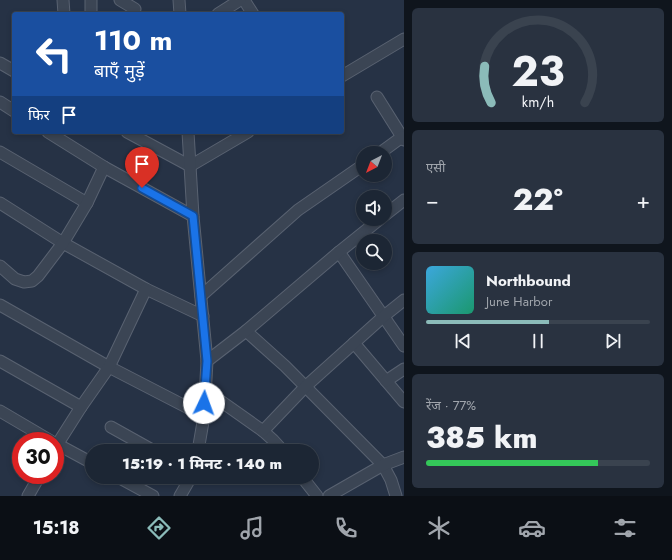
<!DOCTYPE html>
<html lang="hi">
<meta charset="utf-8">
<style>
:root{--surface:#1c2634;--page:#293240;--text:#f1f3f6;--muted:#a0a5ac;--line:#3a434f;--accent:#8bbbb9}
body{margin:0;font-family:Jost,"Noto Sans Devanagari",sans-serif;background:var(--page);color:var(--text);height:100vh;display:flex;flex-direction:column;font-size:15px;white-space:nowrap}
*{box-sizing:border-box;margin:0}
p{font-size:13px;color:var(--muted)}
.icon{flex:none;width:22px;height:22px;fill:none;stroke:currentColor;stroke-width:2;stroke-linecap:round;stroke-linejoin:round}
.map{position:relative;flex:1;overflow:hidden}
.details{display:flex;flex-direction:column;gap:8px;padding:8px;background:#0f151d;width:268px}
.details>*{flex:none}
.hud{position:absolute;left:12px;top:12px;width:332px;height:122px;border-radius:4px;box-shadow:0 2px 6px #0003,0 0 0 1px var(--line);background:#1a4fa0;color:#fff;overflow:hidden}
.needle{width:26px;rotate:222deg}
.controls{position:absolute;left:356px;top:146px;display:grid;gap:8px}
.controls a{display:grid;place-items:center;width:36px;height:36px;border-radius:50%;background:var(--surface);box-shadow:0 2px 6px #0003,0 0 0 1px var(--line);font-size:20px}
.speed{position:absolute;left:12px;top:432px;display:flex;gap:8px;font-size:20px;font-weight:700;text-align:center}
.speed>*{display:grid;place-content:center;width:52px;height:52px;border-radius:50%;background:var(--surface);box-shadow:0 2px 6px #0003,0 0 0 1px var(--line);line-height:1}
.speed .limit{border:6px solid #d22;background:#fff;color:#111}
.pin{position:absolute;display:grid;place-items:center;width:34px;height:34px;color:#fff;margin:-41px -17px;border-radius:50% 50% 50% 0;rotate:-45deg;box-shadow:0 0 4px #0007}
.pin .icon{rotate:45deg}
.me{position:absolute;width:44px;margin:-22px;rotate:3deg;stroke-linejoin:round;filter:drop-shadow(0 0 3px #0008)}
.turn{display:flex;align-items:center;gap:14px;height:84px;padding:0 16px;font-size:18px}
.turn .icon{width:52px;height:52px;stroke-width:2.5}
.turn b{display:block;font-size:28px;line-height:34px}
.then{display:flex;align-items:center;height:38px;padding:0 16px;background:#0003;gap:8px;font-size:15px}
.big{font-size:30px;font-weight:800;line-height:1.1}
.details .widget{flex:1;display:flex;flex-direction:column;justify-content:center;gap:6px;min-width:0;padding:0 14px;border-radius:6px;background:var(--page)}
.details .dial{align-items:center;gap:0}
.dial svg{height:104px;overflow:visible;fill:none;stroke:var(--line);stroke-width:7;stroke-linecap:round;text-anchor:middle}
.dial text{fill:var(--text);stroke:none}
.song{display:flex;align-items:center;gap:12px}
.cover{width:48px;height:48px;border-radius:6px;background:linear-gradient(135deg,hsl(200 70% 55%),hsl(160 70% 35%))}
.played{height:4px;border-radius:2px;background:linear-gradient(90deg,var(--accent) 55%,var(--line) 55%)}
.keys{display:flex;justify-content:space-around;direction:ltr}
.heat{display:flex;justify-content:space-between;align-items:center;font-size:22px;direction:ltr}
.charge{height:6px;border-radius:3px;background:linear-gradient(90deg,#34c759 77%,var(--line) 0)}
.trip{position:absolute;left:85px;top:444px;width:234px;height:40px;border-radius:20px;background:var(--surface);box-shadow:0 2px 6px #0003,0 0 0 1px var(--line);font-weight:800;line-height:40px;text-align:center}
.menu{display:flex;height:64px;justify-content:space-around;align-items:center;background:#0b0f15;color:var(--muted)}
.menu .icon{width:28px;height:28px}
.menu .current{color:var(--accent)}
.menu b{font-size:18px;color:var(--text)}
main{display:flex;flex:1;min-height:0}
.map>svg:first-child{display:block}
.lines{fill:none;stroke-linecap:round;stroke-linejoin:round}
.minor-casing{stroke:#596271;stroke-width:13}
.minor{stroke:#3b4554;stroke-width:11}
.route-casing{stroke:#114b97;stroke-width:10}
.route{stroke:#1a73e8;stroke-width:7}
</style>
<main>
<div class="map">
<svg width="404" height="496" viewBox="0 0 404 496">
<rect width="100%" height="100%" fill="#263245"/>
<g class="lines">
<g class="minor-casing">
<g id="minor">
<polyline points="63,0 64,14"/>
<polyline points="120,0 135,9"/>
<polyline points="179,0 180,14"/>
<polyline points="244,0 253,14"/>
<polyline points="91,14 91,0"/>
<polyline points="218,14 240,0"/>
<polyline points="0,63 14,71"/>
<polyline points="342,76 404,39"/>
<polyline points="377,97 404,140"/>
<polyline points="0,102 14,111"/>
<polyline points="48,132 104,167 193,216"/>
<polyline points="127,132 190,166 248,132"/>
<polyline points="188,132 193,216 207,361 204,416 198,451"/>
<polyline points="0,152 87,203"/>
<polyline points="380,153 402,137"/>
<polyline points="0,203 63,243 146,289 203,316"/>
<polyline points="385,215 404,200"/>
<polyline points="339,252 404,346"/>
<polyline points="0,266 15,279 24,282 32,281 38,276 63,243 87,203 104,167"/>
<polyline points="201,296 298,210 363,165"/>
<polyline points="0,305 109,367 204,416"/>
<polyline points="246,331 285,366 383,465 391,480 396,496"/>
<polyline points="354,343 404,402"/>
<polyline points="0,361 81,407"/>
<polyline points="207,361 246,331 339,252 380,219"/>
<polyline points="386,381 404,369"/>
<polyline points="205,390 263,431 273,440 283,451"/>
<polyline points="0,411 51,441"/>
<polyline points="111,427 154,451"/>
<polyline points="263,431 305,387 384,316 404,300"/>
<polyline points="55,443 92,463"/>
<polyline points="55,448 81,407 109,367 146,289"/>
<polyline points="118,477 153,496"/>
<polyline points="302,477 317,496"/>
<polyline points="28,496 40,475"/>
<polyline points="180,496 191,477"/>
<polyline points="329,496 383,465 404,457"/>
</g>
</g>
<use href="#minor" class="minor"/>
</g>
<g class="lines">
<g class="route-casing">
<polyline id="route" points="142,188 193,216 207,361 204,403"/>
</g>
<use href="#route" class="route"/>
</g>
</svg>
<div class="controls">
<a><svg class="needle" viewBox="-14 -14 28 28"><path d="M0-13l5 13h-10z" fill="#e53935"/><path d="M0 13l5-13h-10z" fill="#a0a5ac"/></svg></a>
<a><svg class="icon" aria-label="sound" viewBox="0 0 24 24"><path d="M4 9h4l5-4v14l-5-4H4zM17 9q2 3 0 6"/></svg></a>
<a><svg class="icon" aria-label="search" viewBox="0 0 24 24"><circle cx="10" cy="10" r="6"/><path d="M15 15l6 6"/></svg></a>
</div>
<div class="speed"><div class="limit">30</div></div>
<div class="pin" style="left:142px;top:188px;background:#d93025"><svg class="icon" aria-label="arrive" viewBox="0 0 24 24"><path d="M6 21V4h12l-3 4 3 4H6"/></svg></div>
<svg class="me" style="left:204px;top:403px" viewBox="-20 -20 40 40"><circle r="19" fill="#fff"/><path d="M0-13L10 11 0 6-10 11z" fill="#1a73e8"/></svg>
<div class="trip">15:19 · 1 मिनट · 140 m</div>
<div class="hud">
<div class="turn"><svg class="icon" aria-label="left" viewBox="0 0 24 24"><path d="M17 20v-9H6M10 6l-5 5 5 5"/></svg><div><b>110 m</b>बाएँ मुड़ें</div></div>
<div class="then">फिर<svg class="icon" aria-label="arrive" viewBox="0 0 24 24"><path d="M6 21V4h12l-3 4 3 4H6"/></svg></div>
</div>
</div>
<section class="details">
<div class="widget dial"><svg viewBox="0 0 100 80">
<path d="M14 69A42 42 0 1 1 86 69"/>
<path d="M14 69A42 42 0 0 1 9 41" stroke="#8bbbb9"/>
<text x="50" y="56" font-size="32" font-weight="700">23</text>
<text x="50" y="72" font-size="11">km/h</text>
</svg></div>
<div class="widget"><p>एसी</p>
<div class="heat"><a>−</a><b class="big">22°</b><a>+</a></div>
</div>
<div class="widget">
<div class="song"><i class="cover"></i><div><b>Northbound</b><p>June Harbor</p></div></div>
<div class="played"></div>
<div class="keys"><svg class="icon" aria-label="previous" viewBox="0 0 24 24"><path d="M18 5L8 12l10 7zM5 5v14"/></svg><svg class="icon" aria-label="pause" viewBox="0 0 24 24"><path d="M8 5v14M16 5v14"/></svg><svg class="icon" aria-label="next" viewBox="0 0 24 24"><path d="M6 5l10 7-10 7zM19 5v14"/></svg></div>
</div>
<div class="widget"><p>रेंज · 77%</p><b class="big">385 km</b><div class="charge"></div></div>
</section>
</main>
<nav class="menu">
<b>15:18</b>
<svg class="icon current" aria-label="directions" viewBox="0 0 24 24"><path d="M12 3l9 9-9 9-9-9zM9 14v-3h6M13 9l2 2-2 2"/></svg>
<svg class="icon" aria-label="music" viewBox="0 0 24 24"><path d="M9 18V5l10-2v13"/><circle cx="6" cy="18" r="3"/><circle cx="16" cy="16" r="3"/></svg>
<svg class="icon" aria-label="phone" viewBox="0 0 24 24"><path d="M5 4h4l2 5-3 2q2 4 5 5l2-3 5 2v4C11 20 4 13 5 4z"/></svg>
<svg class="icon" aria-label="climate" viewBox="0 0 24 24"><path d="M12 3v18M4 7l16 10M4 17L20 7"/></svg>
<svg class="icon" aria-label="car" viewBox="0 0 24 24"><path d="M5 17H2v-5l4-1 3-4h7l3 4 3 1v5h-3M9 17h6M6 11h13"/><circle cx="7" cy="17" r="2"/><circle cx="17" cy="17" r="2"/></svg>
<svg class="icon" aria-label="filters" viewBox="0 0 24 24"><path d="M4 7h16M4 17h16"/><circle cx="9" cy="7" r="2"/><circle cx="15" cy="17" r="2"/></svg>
</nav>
